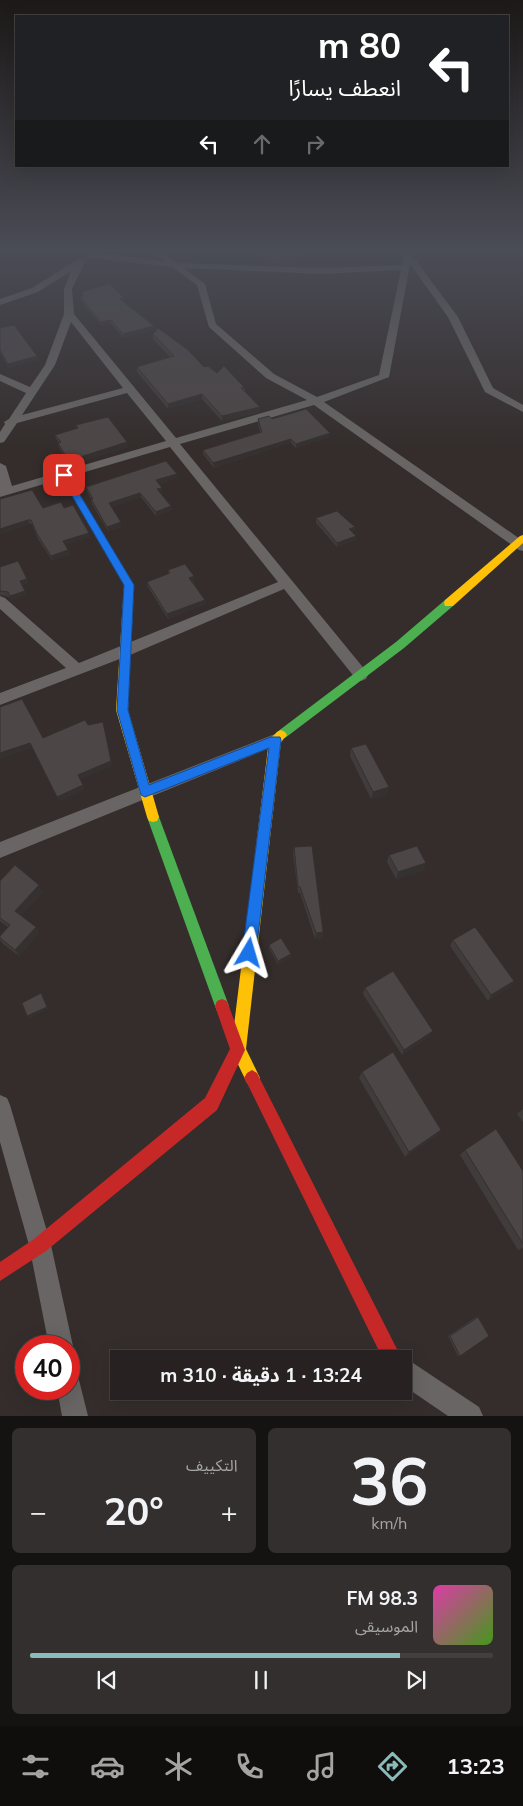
<!DOCTYPE html>
<html lang="ar">
<meta charset="utf-8">
<style>
:root{--surface:#272221;--page:#332f2e;--text:#f1f3f6;--muted:#a4a4a5;--line:#433f3f;--accent:#8bbbb9}
body{margin:0;font-family:Mulish,"Noto Sans Arabic",sans-serif;background:var(--page);color:var(--text);direction:rtl;height:100vh;display:flex;flex-direction:column;font-size:19px;white-space:nowrap}
*{box-sizing:border-box;margin:0}
p{font-size:16px;color:var(--muted)}
.icon{flex:none;width:28px;height:28px;fill:none;stroke:currentColor;stroke-width:2;stroke-linecap:round;stroke-linejoin:round}
.map{position:relative;height:1416px;overflow:hidden;direction:ltr}
.sheet{display:flex;flex-direction:column;gap:12px;padding:12px;background:#151312;flex:1}
.sheet>*{flex:none}
.top-card{position:absolute;left:15px;top:15px;width:494px;height:152px;border-radius:0px;box-shadow:0 5px 20px #0002,0 0 0 1px var(--line);direction:rtl;background:#202124;color:#fff;overflow:hidden}
.speed{position:absolute;left:15px;top:1335px;display:flex;gap:10px;font-size:25px;font-weight:700;text-align:center}
.speed>*{display:grid;place-content:center;width:65px;height:65px;border-radius:50%;background:var(--surface);box-shadow:0 5px 20px #0002,0 0 0 1px var(--line);line-height:1}
.speed .limit{border:8px solid #d22;background:#fff;color:#111}
.pin{position:absolute;display:grid;place-items:center;width:42px;height:42px;color:#fff;margin:-21px;border-radius:10px;box-shadow:0 2px 8px #0006}
.me{position:absolute;width:55px;margin:-28px;rotate:7deg;stroke-linejoin:round;filter:drop-shadow(0 0 4px #0008)}
.turn{display:flex;align-items:center;gap:18px;height:105px;padding:0 25px;font-size:22px}
.turn .icon{width:65px;height:65px;stroke-width:2.5}
.turn b{display:block;font-size:35px;line-height:42px}
.lanes{display:flex;align-items:center;height:48px;padding:0 25px;background:#0003;justify-content:center;gap:25px;direction:ltr}
.lanes .off{opacity:.35}
.big{font-size:38px;font-weight:700;line-height:1.1}
.sheet .card{flex:1;display:flex;flex-direction:column;justify-content:center;gap:8px;min-width:0;padding:0 18px;border-radius:8px;background:var(--page)}
.sheet .dial{align-items:center;gap:0}
.dial b{font-size:65px;line-height:1}
.song{display:flex;align-items:center;gap:15px}
.cover{width:60px;height:60px;border-radius:8px;background:linear-gradient(135deg,hsl(320 70% 55%),hsl(100 70% 35%))}
.played{height:5px;border-radius:2px;background:linear-gradient(90deg,var(--accent) 80%,var(--line) 80%)}
.keys{display:flex;justify-content:space-around;direction:ltr}
.heat{display:flex;justify-content:space-between;align-items:center;font-size:28px;direction:ltr}
.sheet .tiles{flex:1;display:grid;gap:12px;grid-template-columns:1fr 1fr}
.card:last-child{grid-column:span 2}
.trip{position:absolute;left:110px;top:1350px;width:302px;height:50px;border-radius:0px;background:var(--surface);box-shadow:0 5px 20px #0002,0 0 0 1px var(--line);font-weight:700;line-height:50px;text-align:center;direction:rtl}
.dock{display:flex;height:80px;justify-content:space-around;align-items:center;background:#100e0d;color:var(--muted)}
.dock .icon{width:35px;height:35px}
.dock .current{color:var(--accent)}
.dock b{font-size:22px;color:var(--text)}
.map>svg:first-child{display:block}
.lines{fill:none;stroke-linecap:round;stroke-linejoin:round}
.street{fill:#686564;fill-rule:evenodd}
.fast{fill:#4caf50;fill-rule:evenodd}
.slow{fill:#ffc107;fill-rule:evenodd}
.jam{fill:#c62828;fill-rule:evenodd}
.wall{fill:#413c3c}
.shaded-wall{fill:#353131}
.building{fill:#4c4646;stroke:#353131}
.route{fill:#1a73e8;stroke:#114b97}
</style>
<div class="map">
<svg width="523" height="1416" viewBox="0 0 523 1416">
<rect width="100%" height="100%" fill="#342d2c"/>
<g class="lines">
<g class="street">
<path d="M148 249H158L177 263 321 268 402 265 404 255 408 249H414L415 251 412 255 458 317 493 388 523 405V412L485 392 448 317 410 264 389 377 324 402 523 541V551L519 550 314 405 180 444 366 671 368 675 366 679 361 681 356 679 284 589 130 655 0 705V693L66 668 0 609V596L5 598 79 663 278 582 170 447 0 497V463L6 466 12 486 166 441 127 393 17 423 4 442 0 443V432L5 424 4 422 9 419 26 393 0 381V374L30 387 45 365 64 314V289L71 271 38 292 0 305V299L32 288 77 260 81 259 85 262 72 289 74 314 176 438 307 400 266 378 209 327 197 285 172 267 91 258 87 255 91 252 164 261ZM184 268 321 274 401 270 379 375 317 397 274 374 216 324 205 284ZM71 322 123 388 22 415 55 365Z"/>
<polygon points="275,734 280,736 283,740 280,744 0,858 0,842"/>
<polygon points="0,1095 7,1098 10,1105 51,1245 73,1346 69,1355 69,1346 49,1346 29,1245 0,1142"/>
<polygon points="404,1360 413,1363 479,1407 483,1416 448,1416 404,1386"/>
<polygon points="69,1373 78,1376 88,1416 62,1416 57,1389 69,1389"/>
</g>
<g class="fast">
<polygon points="449,599 453,600 454,603 453,606 404,648 285,738 277,738 275,735 277,732 396,642 445,600"/>
<polygon points="153,812 157,813 159,817 229,1006 227,1011 222,1013 217,1011 215,1006 147,817 149,813"/>
</g>
<g class="slow">
<polygon points="64,472 68,475 134,585 128,710 159,817 157,821 153,822 149,821 147,817 116,710 124,585 60,475"/>
<polygon points="523,535 523,543 453,606 445,606 444,603 445,600 520,536"/>
<polygon points="281,730 285,732 287,735 281,742 246,1049 260,1078 257,1083 252,1086 247,1083 231,1050 269,740 277,732"/>
</g>
<g class="jam">
<polygon points="222,999 227,1001 245,1050 217,1110 46,1251 0,1281 0,1262 34,1239 205,1098 230,1049 215,1006 217,1001"/>
<polygon points="252,1070 257,1073 402,1359 383,1359 247,1083 244,1078 247,1073"/>
</g>
</g>
<g class="wall">
<polygon points="217,249 233,249 231,250"/>
<polygon points="251,249 332,249 300,258 300,261 284,265 270,264"/>
<polygon points="81,292 124,303 154,326 155,330 124,338 111,324 102,326 81,301 80,297 82,296"/>
<polygon points="0,328 37,356 38,360 9,368 0,352"/>
<polygon points="153,334 204,367 244,387 245,391 260,407 260,412 222,421 202,399 168,409 137,372 137,367 170,357 153,339"/>
<polygon points="258,419 272,419 330,433 330,437 296,448 291,443 214,468 203,454 203,450 260,432 258,423"/>
<polygon points="76,425 128,447 72,464 68,462 59,448 58,443 59,443 56,439 55,435 77,428"/>
<polygon points="177,478 159,484 162,492 160,493 171,506 172,510 156,516 141,497 112,507 122,527 108,531 92,504 91,499 87,491 86,487"/>
<polygon points="43,508 64,508 90,537 66,545 70,555 52,560 38,539 32,524 30,524 0,534"/>
<polygon points="316,518 355,527 354,532 352,532 356,536 355,540 337,547 316,523"/>
<polygon points="0,567 27,579 28,583 22,585 26,595 11,600 10,597 0,595"/>
<polygon points="168,570 194,576 194,580 192,581 205,600 206,604 168,619 148,587 147,582 168,574"/>
<polygon points="351,748 387,795 371,799 350,756"/>
<polygon points="294,847 323,932 322,938 315,939 300,893 298,893 293,854"/>
<polygon points="389,855 424,870 396,879 387,862"/>
<polygon points="0,881 43,892 21,915 36,927 39,933 19,956 3,944 0,940 0,936 8,927 0,921"/>
<polygon points="453,940 514,981 510,987 488,1001 450,946"/>
<polygon points="269,945 291,957 278,964 269,948"/>
<polygon points="365,988 430,1036 402,1055 363,994"/>
<polygon points="362,1072 441,1130 436,1136 405,1157 359,1078"/>
<polygon points="523,1109 523,1122 517,1114"/>
<polygon points="465,1150 523,1171 523,1248 518,1250 460,1155"/>
<polygon points="476,1317 478,1317 460,1356 458,1356 448,1336"/>
</g>
<g class="shaded-wall">
<polygon points="317,249 332,249 300,258 300,261 284,265 284,261 298,254"/>
<polygon points="111,320 111,324 102,326 101,322"/>
<polygon points="154,326 155,330 124,338 123,334"/>
<polygon points="37,356 38,360 9,368 8,364"/>
<polygon points="202,394 202,399 168,409 168,404"/>
<polygon points="260,407 260,412 222,421 222,416"/>
<polygon points="330,433 330,437 296,448 296,444"/>
<polygon points="291,439 291,443 214,468 213,463"/>
<polygon points="127,442 128,447 72,464 71,460"/>
<polygon points="177,474 177,478 157,485 156,480"/>
<polygon points="162,488 162,492 157,494 157,489"/>
<polygon points="140,493 141,497 110,508 109,503"/>
<polygon points="171,506 172,510 156,516 156,512"/>
<polygon points="28,520 30,524 0,534 0,529"/>
<polygon points="121,522 122,527 108,531 107,527"/>
<polygon points="355,527 354,532 349,534 349,529"/>
<polygon points="89,533 90,537 65,546 63,541"/>
<polygon points="356,536 355,540 337,547 337,543"/>
<polygon points="68,550 70,555 52,560 51,556"/>
<polygon points="194,576 194,580 190,582 189,578"/>
<polygon points="27,579 28,583 21,585 20,581"/>
<polygon points="25,591 26,595 11,600 10,596"/>
<polygon points="205,600 206,604 168,619 167,614"/>
<polygon points="104,727 113,766 79,780 78,775"/>
<polygon points="30,743 32,748 0,759 0,753"/>
<polygon points="83,785 85,790 59,802 57,797"/>
<polygon points="389,787 387,795 371,799 373,792"/>
<polygon points="426,863 424,870 396,879 398,872"/>
<polygon points="39,885 43,892 19,918 15,911"/>
<polygon points="36,927 39,933 19,956 15,950"/>
<polygon points="323,932 322,938 315,939 316,933"/>
<polygon points="291,954 291,957 278,964 278,961"/>
<polygon points="514,981 510,987 488,1001 491,995"/>
<polygon points="41,993 48,1009 29,1019 27,1016"/>
<polygon points="433,1031 430,1036 402,1055 404,1050"/>
<polygon points="441,1130 436,1136 405,1157 409,1152"/>
</g>
<g class="building">
<polygon points="256,249 317,249 298,254 300,257 284,261 270,260"/>
<polygon points="108,284 111,285 124,298 120,299 154,326 123,334 111,320 101,322 80,297 84,296 81,292"/>
<polygon points="14,325 37,356 8,364 0,350 0,328"/>
<polygon points="158,328 188,350 204,367 208,366 217,373 224,366 244,387 241,388 260,407 222,416 202,394 168,404 137,367 174,356 153,334"/>
<polygon points="306,409 330,433 296,444 291,439 213,463 203,450 262,432 258,419 269,416 272,419"/>
<polygon points="108,417 127,442 71,460 67,458 58,443 61,442 55,435 78,428 76,425"/>
<polygon points="166,461 177,474 156,480 162,488 157,489 171,506 156,512 140,493 109,503 121,522 107,527 91,499 93,499 86,487"/>
<polygon points="32,490 43,508 61,502 64,508 73,505 89,533 63,541 68,550 51,556 37,534 31,520 28,520 0,529 0,499"/>
<polygon points="337,511 355,527 349,529 356,536 337,543 316,518"/>
<polygon points="18,561 27,579 20,581 25,591 10,596 8,592 0,591 0,567"/>
<polygon points="185,564 194,576 189,578 205,600 167,614 147,582 170,573 168,570"/>
<polygon points="22,699 43,738 85,720 88,725 103,722 111,761 78,775 83,785 57,797 30,743 0,753 0,707"/>
<polygon points="366,744 389,787 373,792 351,748"/>
<polygon points="312,846 323,932 316,933 300,887 298,887 294,847"/>
<polygon points="417,846 426,863 398,872 389,855"/>
<polygon points="15,865 39,885 15,911 36,927 15,950 0,938 0,936 10,925 0,918 0,881"/>
<polygon points="475,927 514,981 491,995 453,940"/>
<polygon points="281,938 291,954 278,961 269,945"/>
<polygon points="393,971 433,1031 404,1050 365,988"/>
<polygon points="41,993 47,1007 27,1016 22,1003"/>
<polygon points="393,1052 441,1130 409,1152 362,1072"/>
<polygon points="496,1129 523,1171 523,1244 465,1150"/>
<polygon points="478,1317 489,1336 460,1356 450,1336"/>
</g>
<linearGradient id="sky" x2="0" y2="1"><stop stop-color="#1d1918"/><stop offset="0.56" stop-color="#4a4c56"/><stop offset="1" stop-color="#4a4c56" stop-opacity="0"/></linearGradient>
<rect width="523" height="447" fill="url(#sky)"/>
<polygon class="route" points="64,472 68,475 134,585 128,710 149,785 271,737 280,737 281,740 256,953 254,958 249,960 244,958 242,953 269,748 150,795 145,797 141,795 117,710 124,585 60,475"/>
</svg>
<div class="speed"><div class="limit">40</div></div>
<div class="pin" style="left:64px;top:475px;background:#d93025"><svg class="icon" aria-label="arrive" viewBox="0 0 24 24"><path d="M6 21V4h12l-3 4 3 4H6"/></svg></div>
<svg class="me" style="left:249px;top:953px" viewBox="-20 -20 40 40"><path d="M0-17L14 15 0 8-14 15z" fill="#1a73e8" stroke="#fff" stroke-width="4"/></svg>
<div class="trip">13:24 · 1 دقيقة · 310 m</div>
<div class="top-card">
<div class="turn"><svg class="icon" aria-label="left" viewBox="0 0 24 24"><path d="M17 20v-9H6M10 6l-5 5 5 5"/></svg><div><b>80 m</b>انعطف يسارًا</div></div>
<div class="lanes"><svg class="icon" aria-label="left" viewBox="0 0 24 24"><path d="M17 20v-9H6M10 6l-5 5 5 5"/></svg><svg class="icon off" aria-label="ahead" viewBox="0 0 24 24"><path d="M12 20V5M6 11l6-6 6 6"/></svg><svg class="icon off" aria-label="right" viewBox="0 0 24 24"><path d="M7 20v-9h11M14 6l5 5-5 5"/></svg></div>
</div>
</div>
<section class="sheet">
<div class="tiles">
<div class="card dial"><b>36</b><p>km/h</p></div>
<div class="card"><p>التكييف</p>
<div class="heat"><a>−</a><b class="big">20°</b><a>+</a></div>
</div>
<div class="card">
<div class="song"><i class="cover"></i><div><b>98.3 FM</b><p>الموسيقى</p></div></div>
<div class="played"></div>
<div class="keys"><svg class="icon" aria-label="previous" viewBox="0 0 24 24"><path d="M18 5L8 12l10 7zM5 5v14"/></svg><svg class="icon" aria-label="pause" viewBox="0 0 24 24"><path d="M8 5v14M16 5v14"/></svg><svg class="icon" aria-label="next" viewBox="0 0 24 24"><path d="M6 5l10 7-10 7zM19 5v14"/></svg></div>
</div>
</div>
</section>
<nav class="dock">
<b>13:23</b>
<svg class="icon current" aria-label="directions" viewBox="0 0 24 24"><path d="M12 3l9 9-9 9-9-9zM9 14v-3h6M13 9l2 2-2 2"/></svg>
<svg class="icon" aria-label="music" viewBox="0 0 24 24"><path d="M9 18V5l10-2v13"/><circle cx="6" cy="18" r="3"/><circle cx="16" cy="16" r="3"/></svg>
<svg class="icon" aria-label="phone" viewBox="0 0 24 24"><path d="M5 4h4l2 5-3 2q2 4 5 5l2-3 5 2v4C11 20 4 13 5 4z"/></svg>
<svg class="icon" aria-label="climate" viewBox="0 0 24 24"><path d="M12 3v18M4 7l16 10M4 17L20 7"/></svg>
<svg class="icon" aria-label="car" viewBox="0 0 24 24"><path d="M5 17H2v-5l4-1 3-4h7l3 4 3 1v5h-3M9 17h6M6 11h13"/><circle cx="7" cy="17" r="2"/><circle cx="17" cy="17" r="2"/></svg>
<svg class="icon" aria-label="filters" viewBox="0 0 24 24"><path d="M4 7h16M4 17h16"/><circle cx="9" cy="7" r="2"/><circle cx="15" cy="17" r="2"/></svg>
</nav>
